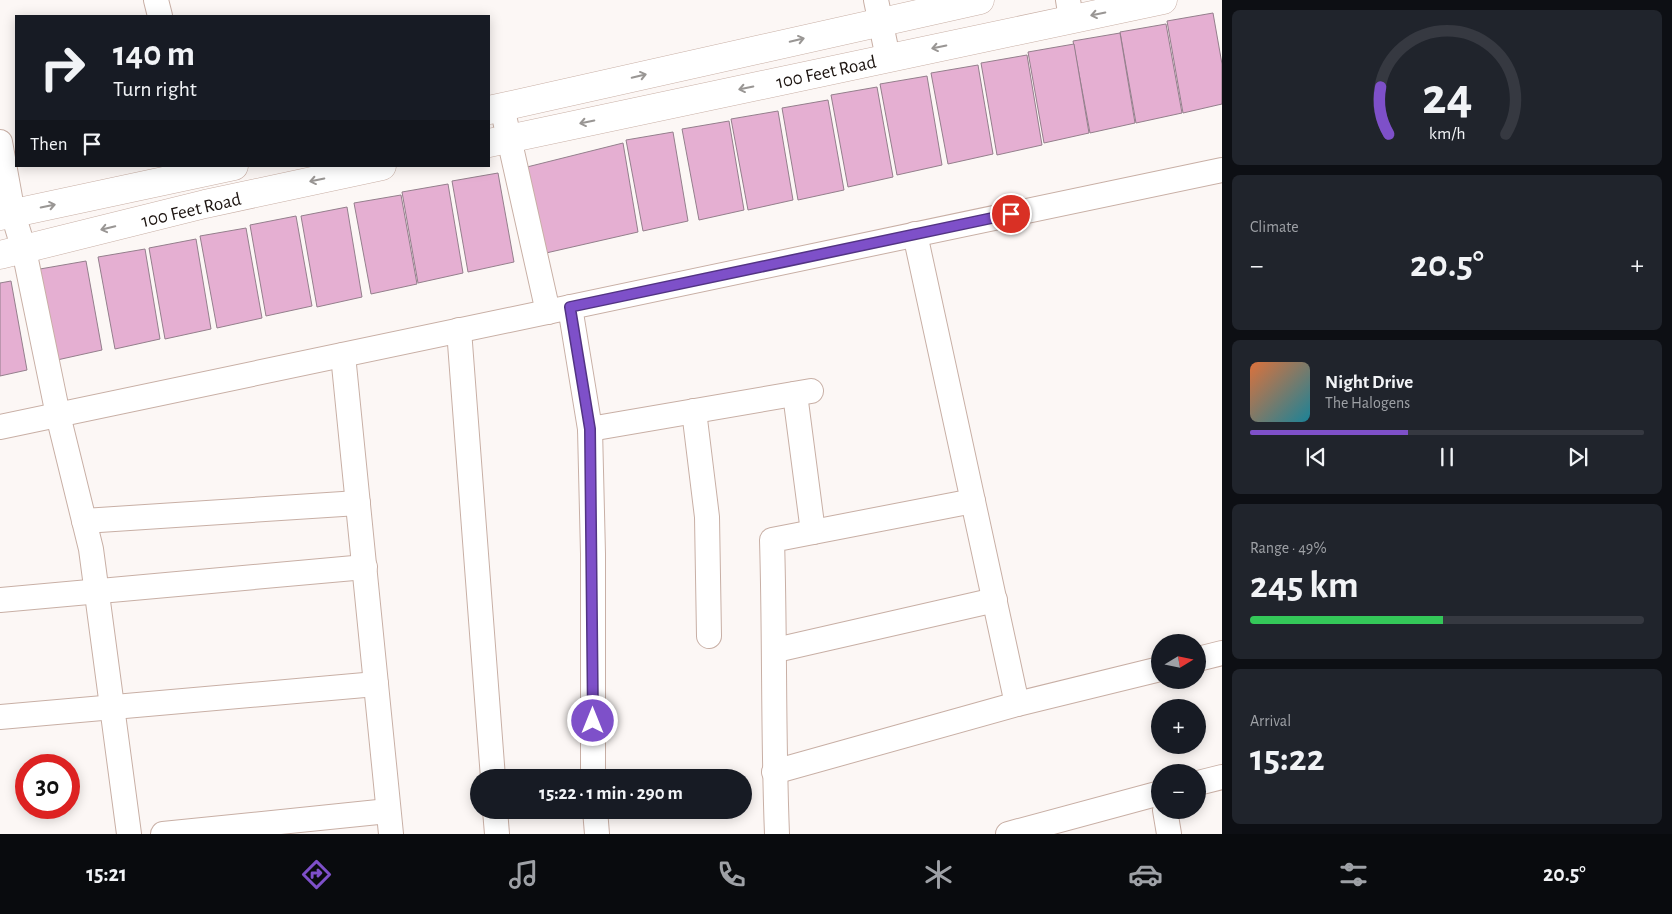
<!DOCTYPE html>
<meta charset="utf-8">
<style>
:root{--surface:#171b24;--page:#20242c;--text:#f1f3f6;--muted:#9ea1a6;--line:#363941;--accent:#7e50c9}
body{margin:0;font-family:"Alegreya Sans",sans-serif;background:var(--page);color:var(--text);height:100vh;display:flex;flex-direction:column;font-size:19px;white-space:nowrap}
*{box-sizing:border-box;margin:0}
p{font-size:16px;color:var(--muted)}
.icon{flex:none;width:28px;height:28px;fill:none;stroke:currentColor;stroke-width:2;stroke-linecap:round;stroke-linejoin:round}
.map{position:relative;flex:1;overflow:hidden}
.side{display:flex;flex-direction:column;gap:10px;padding:10px;background:#0d0f14;width:450px}
.side>*{flex:none}
.top-card{position:absolute;left:15px;top:15px;width:475px;height:152px;border-radius:0px;box-shadow:0 2px 12px #0003;background:#171b24;color:var(--text);overflow:hidden}
.needle{width:32px;rotate:80deg}
.tools{position:absolute;left:1151px;top:634px;display:grid;gap:10px}
.tools a{display:grid;place-items:center;width:55px;height:55px;border-radius:50%;background:var(--surface);box-shadow:0 2px 12px #0003;font-size:25px}
.speed{position:absolute;left:15px;top:754px;display:flex;gap:10px;font-size:25px;font-weight:700;text-align:center}
.speed>*{display:grid;place-content:center;width:65px;height:65px;border-radius:50%;background:var(--surface);box-shadow:0 2px 12px #0003;line-height:1}
.speed .limit{border:8px solid #d22;background:#fff;color:#111}
.pin{position:absolute;display:grid;place-items:center;width:42px;height:42px;color:#fff;margin:-21px;border:2px solid #fff;border-radius:50%;box-shadow:0 1px 5px #0007}
.me{position:absolute;width:55px;margin:-28px;rotate:0deg;stroke-linejoin:round;filter:drop-shadow(0 0 4px #0008)}
.turn{display:flex;align-items:center;gap:18px;height:105px;padding:0 15px;font-size:22px}
.turn .icon{width:65px;height:65px;stroke-width:2.5}
.turn b{display:block;font-size:35px;line-height:42px}
.then{display:flex;align-items:center;height:48px;padding:0 15px;background:#0003;gap:10px;font-size:19px}
.big{font-size:38px;font-weight:600;line-height:1.1}
.side .widget{flex:1;display:flex;flex-direction:column;justify-content:center;gap:8px;min-width:0;padding:0 18px;border-radius:8px;background:var(--page)}
.side .dial{align-items:center;gap:0}
.dial svg{height:130px;overflow:visible;fill:none;stroke:var(--line);stroke-width:7;stroke-linecap:round;text-anchor:middle}
.dial text{fill:var(--text);stroke:none}
.song{display:flex;align-items:center;gap:15px}
.cover{width:60px;height:60px;border-radius:8px;background:linear-gradient(135deg,hsl(20 70% 55%),hsl(190 70% 35%))}
.played{height:5px;border-radius:2px;background:linear-gradient(90deg,var(--accent) 40%,var(--line) 40%)}
.keys{display:flex;justify-content:space-around;direction:ltr}
.heat{display:flex;justify-content:space-between;align-items:center;font-size:28px;direction:ltr}
.charge{height:8px;border-radius:4px;background:linear-gradient(90deg,#34c759 49%,var(--line) 0)}
.trip{position:absolute;left:470px;top:769px;width:282px;height:50px;border-radius:25px;background:var(--surface);box-shadow:0 2px 12px #0003;font-weight:600;line-height:50px;text-align:center}
.tab-bar{display:flex;height:80px;justify-content:space-around;align-items:center;background:#090b0e;color:var(--muted)}
.tab-bar .icon{width:35px;height:35px}
.tab-bar .on{color:var(--accent)}
.tab-bar b{font-size:22px;color:var(--text)}
main{display:flex;flex:1;min-height:0}
.map>svg:first-child{display:block}
.building{fill:#e5afd2;stroke:#947f8c}
.lines{fill:none;stroke-linecap:round;stroke-linejoin:round}
.minor-casing{stroke:#c8afa5;stroke-width:26}
.secondary-casing{stroke:#c8afa5;stroke-width:29}
.minor{stroke:#fff;stroke-width:24}
.secondary{stroke:#fff;stroke-width:28}
.oneway{stroke:#999694}
.route-casing{stroke:#523483;stroke-width:12}
.route{stroke:#7e50c9;stroke-width:9}
.labels{text-anchor:middle;stroke-width:4;stroke-linejoin:round;paint-order:stroke}
.street-label{font-size:19px;fill:#1d1511;stroke:#fff}
</style>
<main>
<div class="map">
<svg width="1222" height="834" viewBox="0 0 1222 834">
<rect width="100%" height="100%" fill="#fcf7f5"/>
<g class="building">
<polygon points="1213,13 1222,64 1222,104 1183,113 1167,21"/>
<polygon points="1166,24 1182,113 1136,123 1120,32"/>
<polygon points="1120,33 1135,123 1090,133 1073,41"/>
<polygon points="1074,44 1089,133 1044,143 1028,52"/>
<polygon points="1027,55 1042,145 997,155 981,63"/>
<polygon points="978,65 993,154 948,164 931,73"/>
<polygon points="927,76 942,165 897,175 880,84"/>
<polygon points="877,87 893,177 848,187 831,95"/>
<polygon points="828,100 844,190 798,200 782,108"/>
<polygon points="778,111 793,200 748,210 731,119"/>
<polygon points="729,121 744,210 699,220 682,129"/>
<polygon points="673,132 688,221 643,231 626,140"/>
<polygon points="623,143 638,232 546,253 527,167"/>
<polygon points="498,173 514,262 468,272 452,181"/>
<polygon points="448,184 463,273 418,283 402,192"/>
<polygon points="401,195 417,284 371,294 354,203"/>
<polygon points="347,207 362,297 317,307 301,216"/>
<polygon points="296,216 312,306 266,316 250,225"/>
<polygon points="246,228 262,318 217,328 200,236"/>
<polygon points="196,239 211,329 165,339 149,248"/>
<polygon points="145,249 160,339 115,349 98,257"/>
<polygon points="86,261 102,350 57,360 40,269"/>
<polygon points="11,281 27,370 0,376 0,283"/>
</g>
<g class="lines">
<g class="minor-casing">
<g id="minor">
<polyline points="156,0 160,16"/>
<polyline points="876,0 888,58"/>
<polyline points="1068,0 1071,19"/>
<polyline points="502,107 548,312"/>
<polyline points="0,142 13,214 24,250 58,415 91,549 129,834"/>
<polyline points="915,234 1017,704"/>
<polyline points="570,307 590,429 593,554 593,778"/>
<polyline points="459,330 493,778"/>
<polyline points="343,355 391,834"/>
<polyline points="795,394 813,532"/>
<polyline points="694,411 707,517 709,636"/>
<polyline points="0,427 1222,170"/>
<polyline points="590,429 811,391"/>
<polyline points="84,521 358,503"/>
<polyline points="0,600 365,567"/>
<polyline points="776,650 995,600"/>
<polyline points="1198,659 1222,653"/>
<polyline points="0,717 376,684"/>
<polyline points="774,772 1017,704 1160,669"/>
<polyline points="1198,783 1222,777"/>
<polyline points="495,810 497,834"/>
<polyline points="595,810 597,834"/>
<polyline points="1165,810 1169,834"/>
<polyline points="163,834 388,811"/>
<path d="M777 834C773 736 775 638 772 540L973 501"/>
<polyline points="1008,834 1160,793"/>
</g>
</g>
<g class="secondary-casing">
<g id="secondary">
<polyline points="489,110 980,0"/>
<polyline points="489,143 1163,0"/>
<polyline points="0,216 234,166"/>
<polyline points="0,255 205,204 382,166"/>
</g>
</g>
<use href="#minor" class="minor"/>
<use href="#secondary" class="secondary"/>
</g>
<defs><path id="oneway-shaft" d="M-6 0H5M1.5-3L5.5 0L1.5 3" fill="none" stroke-width="1.6" stroke-linecap="round" stroke-linejoin="round" transform="scale(1.25)"/></defs>
<g class="oneway">
<use href="#oneway-shaft" transform="translate(1098 14) rotate(168)"/>
<use href="#oneway-shaft" transform="translate(797 40) rotate(-13)"/>
<use href="#oneway-shaft" transform="translate(939 47) rotate(168)"/>
<use href="#oneway-shaft" transform="translate(639 76) rotate(-13)"/>
<use href="#oneway-shaft" transform="translate(746 88) rotate(168)"/>
<use href="#oneway-shaft" transform="translate(587 122) rotate(168)"/>
<use href="#oneway-shaft" transform="translate(317 180) rotate(168)"/>
<use href="#oneway-shaft" transform="translate(48 206) rotate(-12)"/>
<use href="#oneway-shaft" transform="translate(108 228) rotate(166)"/>
</g>
<g class="lines">
<g class="route-casing">
<polyline id="route" points="593,721 590,429 570,307 1011,214"/>
</g>
<use href="#route" class="route"/>
</g>
<g class="labels">
<g class="street-label">
<text transform="translate(826 71) rotate(-12)" y="7">100 Feet Road</text>
<text transform="translate(191 209) rotate(-13)" y="7">100 Feet Road</text>
</g>
</g>
</svg>
<div class="tools">
<a><svg class="needle" viewBox="-14 -14 28 28"><path d="M0-13l5 13h-10z" fill="#e53935"/><path d="M0 13l5-13h-10z" fill="#9ea1a6"/></svg></a>
<a>+</a>
<a>−</a>
</div>
<div class="speed"><div class="limit">30</div></div>
<div class="pin" style="left:1011px;top:214px;background:#d93025"><svg class="icon" aria-label="arrive" viewBox="0 0 24 24"><path d="M6 21V4h12l-3 4 3 4H6"/></svg></div>
<svg class="me" style="left:593px;top:721px" viewBox="-20 -20 40 40"><circle r="17" fill="#7e50c9" stroke="#fff" stroke-width="3"/><path d="M0-11L8 9 0 5-8 9z" fill="#fff"/></svg>
<div class="trip">15:22 · 1 min · 290 m</div>
<div class="top-card">
<div class="turn"><svg class="icon" aria-label="right" viewBox="0 0 24 24"><path d="M7 20v-9h11M14 6l5 5-5 5"/></svg><div><b>140 m</b>Turn right</div></div>
<div class="then">Then<svg class="icon" aria-label="arrive" viewBox="0 0 24 24"><path d="M6 21V4h12l-3 4 3 4H6"/></svg></div>
</div>
</div>
<section class="side">
<div class="widget dial"><svg viewBox="0 0 100 80">
<path d="M14 69A42 42 0 1 1 86 69"/>
<path d="M14 69A42 42 0 0 1 9 40" stroke="#7e50c9"/>
<text x="50" y="56" font-size="32" font-weight="700">24</text>
<text x="50" y="72" font-size="11">km/h</text>
</svg></div>
<div class="widget"><p>Climate</p>
<div class="heat"><a>−</a><b class="big">20.5°</b><a>+</a></div>
</div>
<div class="widget">
<div class="song"><i class="cover"></i><div><b>Night Drive</b><p>The Halogens</p></div></div>
<div class="played"></div>
<div class="keys"><svg class="icon" aria-label="previous" viewBox="0 0 24 24"><path d="M18 5L8 12l10 7zM5 5v14"/></svg><svg class="icon" aria-label="pause" viewBox="0 0 24 24"><path d="M8 5v14M16 5v14"/></svg><svg class="icon" aria-label="next" viewBox="0 0 24 24"><path d="M6 5l10 7-10 7zM19 5v14"/></svg></div>
</div>
<div class="widget"><p>Range · 49%</p><b class="big">245 km</b><div class="charge"></div></div>
<div class="widget"><p>Arrival</p><b class="big">15:22</b></div>
</section>
</main>
<nav class="tab-bar">
<b>15:21</b>
<svg class="icon on" aria-label="directions" viewBox="0 0 24 24"><path d="M12 3l9 9-9 9-9-9zM9 14v-3h6M13 9l2 2-2 2"/></svg>
<svg class="icon" aria-label="music" viewBox="0 0 24 24"><path d="M9 18V5l10-2v13"/><circle cx="6" cy="18" r="3"/><circle cx="16" cy="16" r="3"/></svg>
<svg class="icon" aria-label="phone" viewBox="0 0 24 24"><path d="M5 4h4l2 5-3 2q2 4 5 5l2-3 5 2v4C11 20 4 13 5 4z"/></svg>
<svg class="icon" aria-label="climate" viewBox="0 0 24 24"><path d="M12 3v18M4 7l16 10M4 17L20 7"/></svg>
<svg class="icon" aria-label="car" viewBox="0 0 24 24"><path d="M5 17H2v-5l4-1 3-4h7l3 4 3 1v5h-3M9 17h6M6 11h13"/><circle cx="7" cy="17" r="2"/><circle cx="17" cy="17" r="2"/></svg>
<svg class="icon" aria-label="filters" viewBox="0 0 24 24"><path d="M4 7h16M4 17h16"/><circle cx="9" cy="7" r="2"/><circle cx="15" cy="17" r="2"/></svg>
<b>20.5°</b>
</nav>
